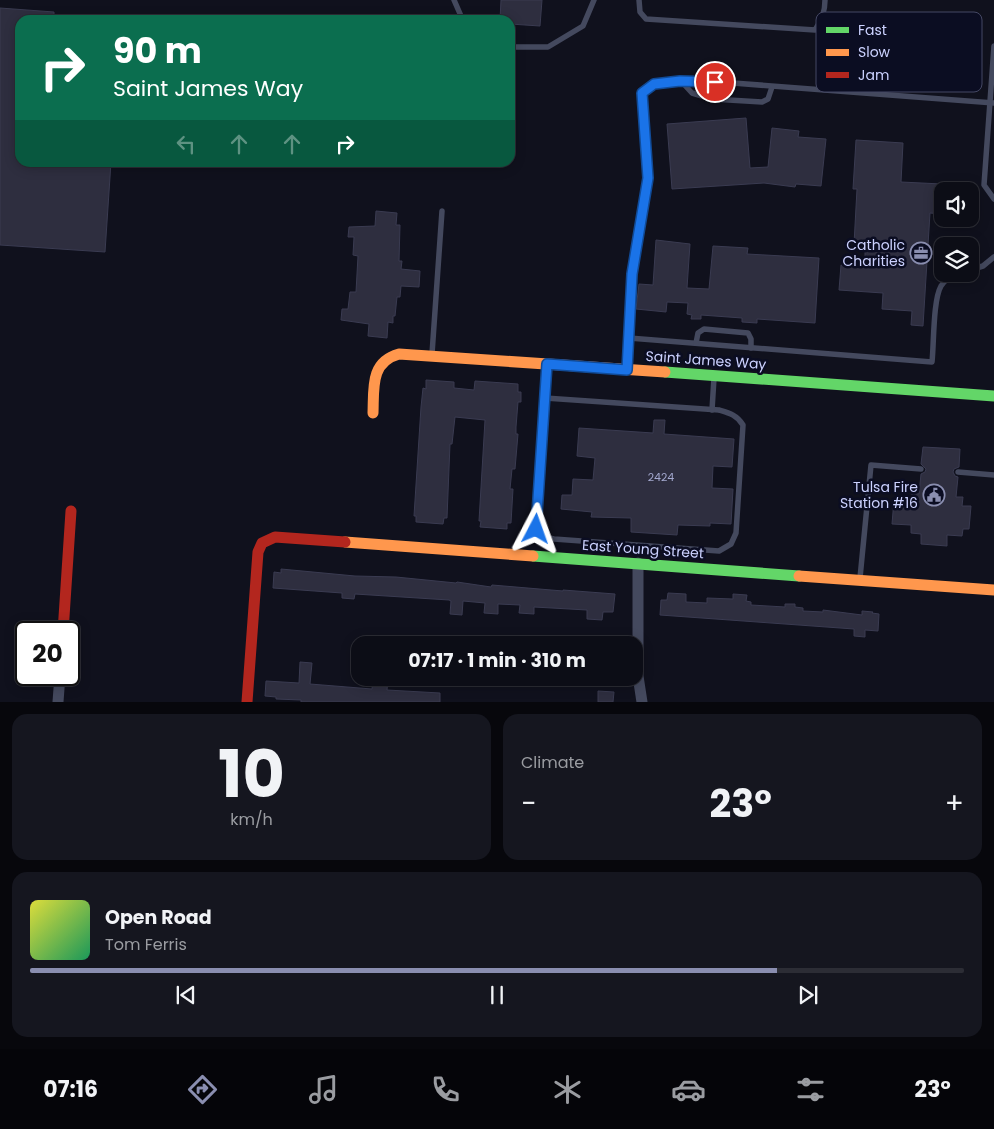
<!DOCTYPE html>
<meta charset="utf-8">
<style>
:root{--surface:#0c0d16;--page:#15161f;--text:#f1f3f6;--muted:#9a9ca1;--line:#2c2d35;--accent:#8a8eb0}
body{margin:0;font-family:Poppins,sans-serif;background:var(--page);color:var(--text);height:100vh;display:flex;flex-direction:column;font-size:19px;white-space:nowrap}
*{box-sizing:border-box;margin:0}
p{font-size:16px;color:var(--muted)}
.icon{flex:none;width:28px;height:28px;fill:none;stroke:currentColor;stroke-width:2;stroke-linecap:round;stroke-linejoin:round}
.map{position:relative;height:702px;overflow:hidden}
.side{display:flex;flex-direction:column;gap:12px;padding:12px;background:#07070c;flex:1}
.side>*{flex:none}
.top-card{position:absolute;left:15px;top:15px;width:500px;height:152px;border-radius:15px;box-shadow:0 2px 12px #0003,0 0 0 1px var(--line);background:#0b6e4f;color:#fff;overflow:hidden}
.buttons{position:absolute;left:934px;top:182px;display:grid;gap:10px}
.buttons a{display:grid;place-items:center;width:45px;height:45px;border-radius:10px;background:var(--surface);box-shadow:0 2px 12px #0003,0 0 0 1px var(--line);font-size:25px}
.speed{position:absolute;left:15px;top:621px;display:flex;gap:10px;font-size:25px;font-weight:700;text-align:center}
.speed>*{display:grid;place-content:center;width:65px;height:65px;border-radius:50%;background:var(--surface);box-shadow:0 2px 12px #0003,0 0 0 1px var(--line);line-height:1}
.speed .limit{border:2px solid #111;border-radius:8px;background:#fff;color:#111}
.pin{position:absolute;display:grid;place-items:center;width:42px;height:42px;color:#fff;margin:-21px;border:2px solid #fff;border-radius:50%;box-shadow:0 1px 5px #0007}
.me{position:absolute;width:55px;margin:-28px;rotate:4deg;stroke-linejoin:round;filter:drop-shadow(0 0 4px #0008)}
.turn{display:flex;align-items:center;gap:18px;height:105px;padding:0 15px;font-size:22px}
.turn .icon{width:65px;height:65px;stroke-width:2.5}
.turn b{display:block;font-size:35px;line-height:42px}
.lanes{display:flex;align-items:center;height:48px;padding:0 15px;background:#0003;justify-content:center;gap:25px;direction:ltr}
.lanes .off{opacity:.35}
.big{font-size:38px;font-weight:700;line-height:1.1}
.side .widget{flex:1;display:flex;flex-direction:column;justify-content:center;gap:8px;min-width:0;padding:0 18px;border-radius:15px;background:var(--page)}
.side .dial{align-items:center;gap:0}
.dial b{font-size:65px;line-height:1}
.song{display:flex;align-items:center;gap:15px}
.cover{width:60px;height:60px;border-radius:8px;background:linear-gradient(135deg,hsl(60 70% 55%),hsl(150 70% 35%))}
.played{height:5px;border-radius:2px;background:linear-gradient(90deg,var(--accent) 80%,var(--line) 80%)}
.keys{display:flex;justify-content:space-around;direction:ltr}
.heat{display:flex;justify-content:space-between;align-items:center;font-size:28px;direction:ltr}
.side .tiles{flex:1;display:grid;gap:12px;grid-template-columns:1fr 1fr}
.widget:last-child{grid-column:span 2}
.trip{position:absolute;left:351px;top:636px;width:292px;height:50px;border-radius:15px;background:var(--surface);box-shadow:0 2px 12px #0003,0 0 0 1px var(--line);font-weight:700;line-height:50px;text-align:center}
.tab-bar{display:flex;height:80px;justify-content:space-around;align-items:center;background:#050509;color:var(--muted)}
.tab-bar .icon{width:35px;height:35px}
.tab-bar .active{color:var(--accent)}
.tab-bar b{font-size:22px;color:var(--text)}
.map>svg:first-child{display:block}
.building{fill:#2e2e3f;stroke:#3a3b51}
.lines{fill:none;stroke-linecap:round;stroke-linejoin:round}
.lane{stroke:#44495e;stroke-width:5.5}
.street{stroke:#44495e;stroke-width:11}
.fast{stroke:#63d668;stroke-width:11}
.slow{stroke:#ff974d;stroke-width:11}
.jam{stroke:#b3261e;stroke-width:11}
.route-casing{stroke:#114b97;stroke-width:12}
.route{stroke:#1a73e8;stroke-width:9}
.labels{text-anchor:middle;stroke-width:5;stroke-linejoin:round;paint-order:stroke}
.number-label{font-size:11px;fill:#a4a9cf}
.poi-label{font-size:14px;fill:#ccd2ff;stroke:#0b0d22;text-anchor:end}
.street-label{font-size:14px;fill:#ccd2ff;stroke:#0b0d22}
.key{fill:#0b0d22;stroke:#454864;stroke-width:1}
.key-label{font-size:14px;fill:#ccd2ff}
</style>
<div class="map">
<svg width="994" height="702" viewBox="0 0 994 702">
<rect width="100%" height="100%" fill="#10111d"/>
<g class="building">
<polygon points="501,0 542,0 540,26 510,24 510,20 500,20"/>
<polygon points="0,8 54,12 54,20 20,20 20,162 111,162 105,252 0,245"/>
<polygon points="746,118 750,168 768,167 772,128 799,131 798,137 826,139 821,186 796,184 795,187 764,183 672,189 667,124"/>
<polygon points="856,140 903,143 901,182 942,184 942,214 930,213 923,326 911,325 912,311 882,309 883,293 839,290 841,265 865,267 865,244 854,244 857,189 853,189"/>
<polygon points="376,211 397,213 396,225 400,225 399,261 402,261 401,269 420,271 419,287 401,286 400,297 397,297 395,316 393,316 393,323 388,322 387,338 368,336 369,324 341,320 342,309 348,309 350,292 356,292 358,256 353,255 354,237 348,237 349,227 375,226"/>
<polygon points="656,240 690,244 687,288 709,289 713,246 748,248 747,254 819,258 815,323 757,319 757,323 742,322 742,318 701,315 701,319 691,319 692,315 687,314 688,303 667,302 666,312 636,309 639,284 653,285"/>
<polygon points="426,380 454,382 454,388 474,390 475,381 518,384 518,392 521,392 521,402 518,402 516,427 516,434 518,434 515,469 512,469 510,489 513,489 511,523 507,523 507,529 480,527 481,521 479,521 485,420 455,417 452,444 450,444 447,518 444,518 443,524 416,522 416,516 414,516 421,407 423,388 426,389"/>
<polygon points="654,420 665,420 664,434 734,439 732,467 713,466 712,488 733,489 731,524 710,523 710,526 678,525 677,535 631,532 631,518 591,517 592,512 561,509 562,495 572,495 573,479 593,480 595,458 577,456 579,428 653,433"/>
<polygon points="923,447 960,449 959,467 954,469 953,472 955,476 958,477 956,497 963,497 962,506 971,506 969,529 963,529 962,536 947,535 947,546 921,544 921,534 911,533 911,525 892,524 894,500 912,501 912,493 919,494 921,474 925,472 926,469 921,464"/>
<polygon points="281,569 355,576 396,577 456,583 457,582 491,587 492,585 563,591 563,590 615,594 613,612 603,612 602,620 587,619 587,610 534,607 534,614 519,613 520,605 498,604 498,614 484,613 485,603 463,601 462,615 450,614 451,601 449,600 355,594 354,599 342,598 342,593 273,588 274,572 281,573"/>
<polygon points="668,593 686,594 686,602 707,603 707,598 733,599 733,594 747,595 746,601 751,602 751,605 785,607 785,604 795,604 795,607 803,608 803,611 823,612 823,610 862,615 862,611 873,612 872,613 879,614 878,631 865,630 865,637 854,636 854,629 660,615 661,600 667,600"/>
<polygon points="300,662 312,663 310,684 372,689 373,678 388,678 387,690 440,693 440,702 301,702 301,700 276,699 276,697 265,696 266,681 299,683"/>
<polygon points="598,691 614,692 613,702 598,702"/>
</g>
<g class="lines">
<g class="lane">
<polyline points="454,0 461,16 465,20"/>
<path d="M639 0 640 12 646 19 815 30C822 20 825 12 825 0"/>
<polyline points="994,46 984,185 994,199"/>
<polyline points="510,47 548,47 583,26 594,0"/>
<polyline points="681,81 692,93 712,99 762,102 768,99 772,87"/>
<polyline points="970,270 983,266 994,257"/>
<path d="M629 338 932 362C934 343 933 300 941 286 945 280 951 276 957 274"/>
<polyline points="696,343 698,333 704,329 748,333 751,339 751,348"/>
<polyline points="432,354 442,211"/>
<polyline points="627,368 632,274 648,178 642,93 654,84 681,81 733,83 994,103"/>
<path d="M545 398 719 410C729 413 737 415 743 425L736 533 731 544 719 551 554 539 540 536 536 529 547 366"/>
<polyline points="712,410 714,378"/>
<polyline points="958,472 994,475"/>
<polyline points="860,578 871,465 921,469"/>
</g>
<g class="street">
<polyline points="638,563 638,676 642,702"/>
<polyline points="58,702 60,675"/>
</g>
<g class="fast">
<polyline points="665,372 994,396"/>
<polyline points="533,556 799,576"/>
</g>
<g class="slow">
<path d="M373 413C374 388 370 362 399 354L665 372"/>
<polyline points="345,542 533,556"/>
<polyline points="799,576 994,590"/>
</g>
<g class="jam">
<polyline points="63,632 71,511"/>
<polyline points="247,702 258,552 262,543 275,537 345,542"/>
</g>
</g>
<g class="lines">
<g class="route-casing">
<polyline id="route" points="536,529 547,364 627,370 632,274 648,178 642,93 654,84 680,81 715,82"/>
</g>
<use href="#route" class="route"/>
</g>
<defs>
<g id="office-ring" transform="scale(1.125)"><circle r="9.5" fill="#0b0d22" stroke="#8a8eb0" stroke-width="1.5"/><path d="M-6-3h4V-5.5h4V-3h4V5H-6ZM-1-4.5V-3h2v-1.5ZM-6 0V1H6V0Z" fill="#8a8eb0"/></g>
<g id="civic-ring" transform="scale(1.125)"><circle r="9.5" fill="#0b0d22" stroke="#8a8eb0" stroke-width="1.5"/><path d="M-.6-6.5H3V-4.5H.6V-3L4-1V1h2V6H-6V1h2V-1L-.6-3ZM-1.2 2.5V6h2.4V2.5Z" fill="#8a8eb0"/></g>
</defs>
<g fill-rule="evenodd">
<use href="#office-ring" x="921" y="253"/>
<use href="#civic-ring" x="934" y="495"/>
</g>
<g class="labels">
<g class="number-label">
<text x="661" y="481">2424</text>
</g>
<g class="poi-label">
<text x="905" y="250">Catholic<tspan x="905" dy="16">Charities</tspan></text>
<text x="918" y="492">Tulsa Fire<tspan x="918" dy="16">Station #16</tspan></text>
</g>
<g class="street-label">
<text transform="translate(706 360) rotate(4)" y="5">Saint James Way</text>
<text transform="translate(643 549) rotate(4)" y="5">East Young Street</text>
</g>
</g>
<rect x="816" y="12" width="166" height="80" rx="8" class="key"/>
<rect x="826" y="27" width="23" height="6" fill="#63d668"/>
<rect x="826" y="49" width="23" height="7" fill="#ff974d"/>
<rect x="826" y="72" width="23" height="6" fill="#b3261e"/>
<g class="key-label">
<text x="858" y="35">Fast</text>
<text x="858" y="57">Slow</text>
<text x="858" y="80">Jam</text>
</g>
</svg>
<div class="buttons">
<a><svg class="icon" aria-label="sound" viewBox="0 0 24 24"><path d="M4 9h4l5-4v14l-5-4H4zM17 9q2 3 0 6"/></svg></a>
<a><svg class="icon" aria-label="layers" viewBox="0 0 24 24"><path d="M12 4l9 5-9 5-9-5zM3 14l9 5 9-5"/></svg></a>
</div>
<div class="speed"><div class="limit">20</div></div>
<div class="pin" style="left:715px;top:82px;background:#d93025"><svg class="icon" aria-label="arrive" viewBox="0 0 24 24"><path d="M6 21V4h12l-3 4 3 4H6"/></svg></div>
<svg class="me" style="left:536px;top:529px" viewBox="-20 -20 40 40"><path d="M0-17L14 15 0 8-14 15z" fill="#1a73e8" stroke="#fff" stroke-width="4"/></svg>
<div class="trip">07:17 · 1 min · 310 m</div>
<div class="top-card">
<div class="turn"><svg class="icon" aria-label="right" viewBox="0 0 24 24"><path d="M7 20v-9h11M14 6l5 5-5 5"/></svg><div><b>90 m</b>Saint James Way</div></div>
<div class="lanes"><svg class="icon off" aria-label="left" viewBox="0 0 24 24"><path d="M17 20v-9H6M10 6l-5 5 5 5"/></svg><svg class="icon off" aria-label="ahead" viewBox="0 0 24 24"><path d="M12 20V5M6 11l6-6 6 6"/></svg><svg class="icon off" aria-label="ahead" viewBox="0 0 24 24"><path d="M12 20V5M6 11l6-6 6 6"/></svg><svg class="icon" aria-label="right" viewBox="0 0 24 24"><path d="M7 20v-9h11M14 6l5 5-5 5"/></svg></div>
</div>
</div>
<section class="side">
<div class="tiles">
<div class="widget dial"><b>10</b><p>km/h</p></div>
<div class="widget"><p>Climate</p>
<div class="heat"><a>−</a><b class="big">23°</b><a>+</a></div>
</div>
<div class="widget">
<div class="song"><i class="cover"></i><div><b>Open Road</b><p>Tom Ferris</p></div></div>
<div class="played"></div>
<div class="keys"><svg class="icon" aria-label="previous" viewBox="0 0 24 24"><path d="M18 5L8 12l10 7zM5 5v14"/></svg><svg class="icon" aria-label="pause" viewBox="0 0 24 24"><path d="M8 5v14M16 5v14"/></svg><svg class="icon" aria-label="next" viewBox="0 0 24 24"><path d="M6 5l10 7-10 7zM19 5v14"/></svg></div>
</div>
</div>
</section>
<nav class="tab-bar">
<b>07:16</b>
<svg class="icon active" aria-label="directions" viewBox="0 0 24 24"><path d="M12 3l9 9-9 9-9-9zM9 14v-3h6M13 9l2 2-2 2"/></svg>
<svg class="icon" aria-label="music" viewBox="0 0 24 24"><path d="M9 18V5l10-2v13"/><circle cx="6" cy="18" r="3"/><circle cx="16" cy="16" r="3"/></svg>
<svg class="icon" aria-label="phone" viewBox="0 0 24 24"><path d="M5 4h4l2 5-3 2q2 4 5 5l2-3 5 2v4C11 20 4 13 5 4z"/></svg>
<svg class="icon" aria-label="climate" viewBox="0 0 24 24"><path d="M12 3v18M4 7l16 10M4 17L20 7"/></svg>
<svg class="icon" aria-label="car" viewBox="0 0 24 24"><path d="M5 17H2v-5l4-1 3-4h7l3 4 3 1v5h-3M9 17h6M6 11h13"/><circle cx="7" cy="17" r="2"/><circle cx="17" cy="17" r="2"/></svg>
<svg class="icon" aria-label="filters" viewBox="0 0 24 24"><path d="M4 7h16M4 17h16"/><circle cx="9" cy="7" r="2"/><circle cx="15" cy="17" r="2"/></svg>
<b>23°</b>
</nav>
